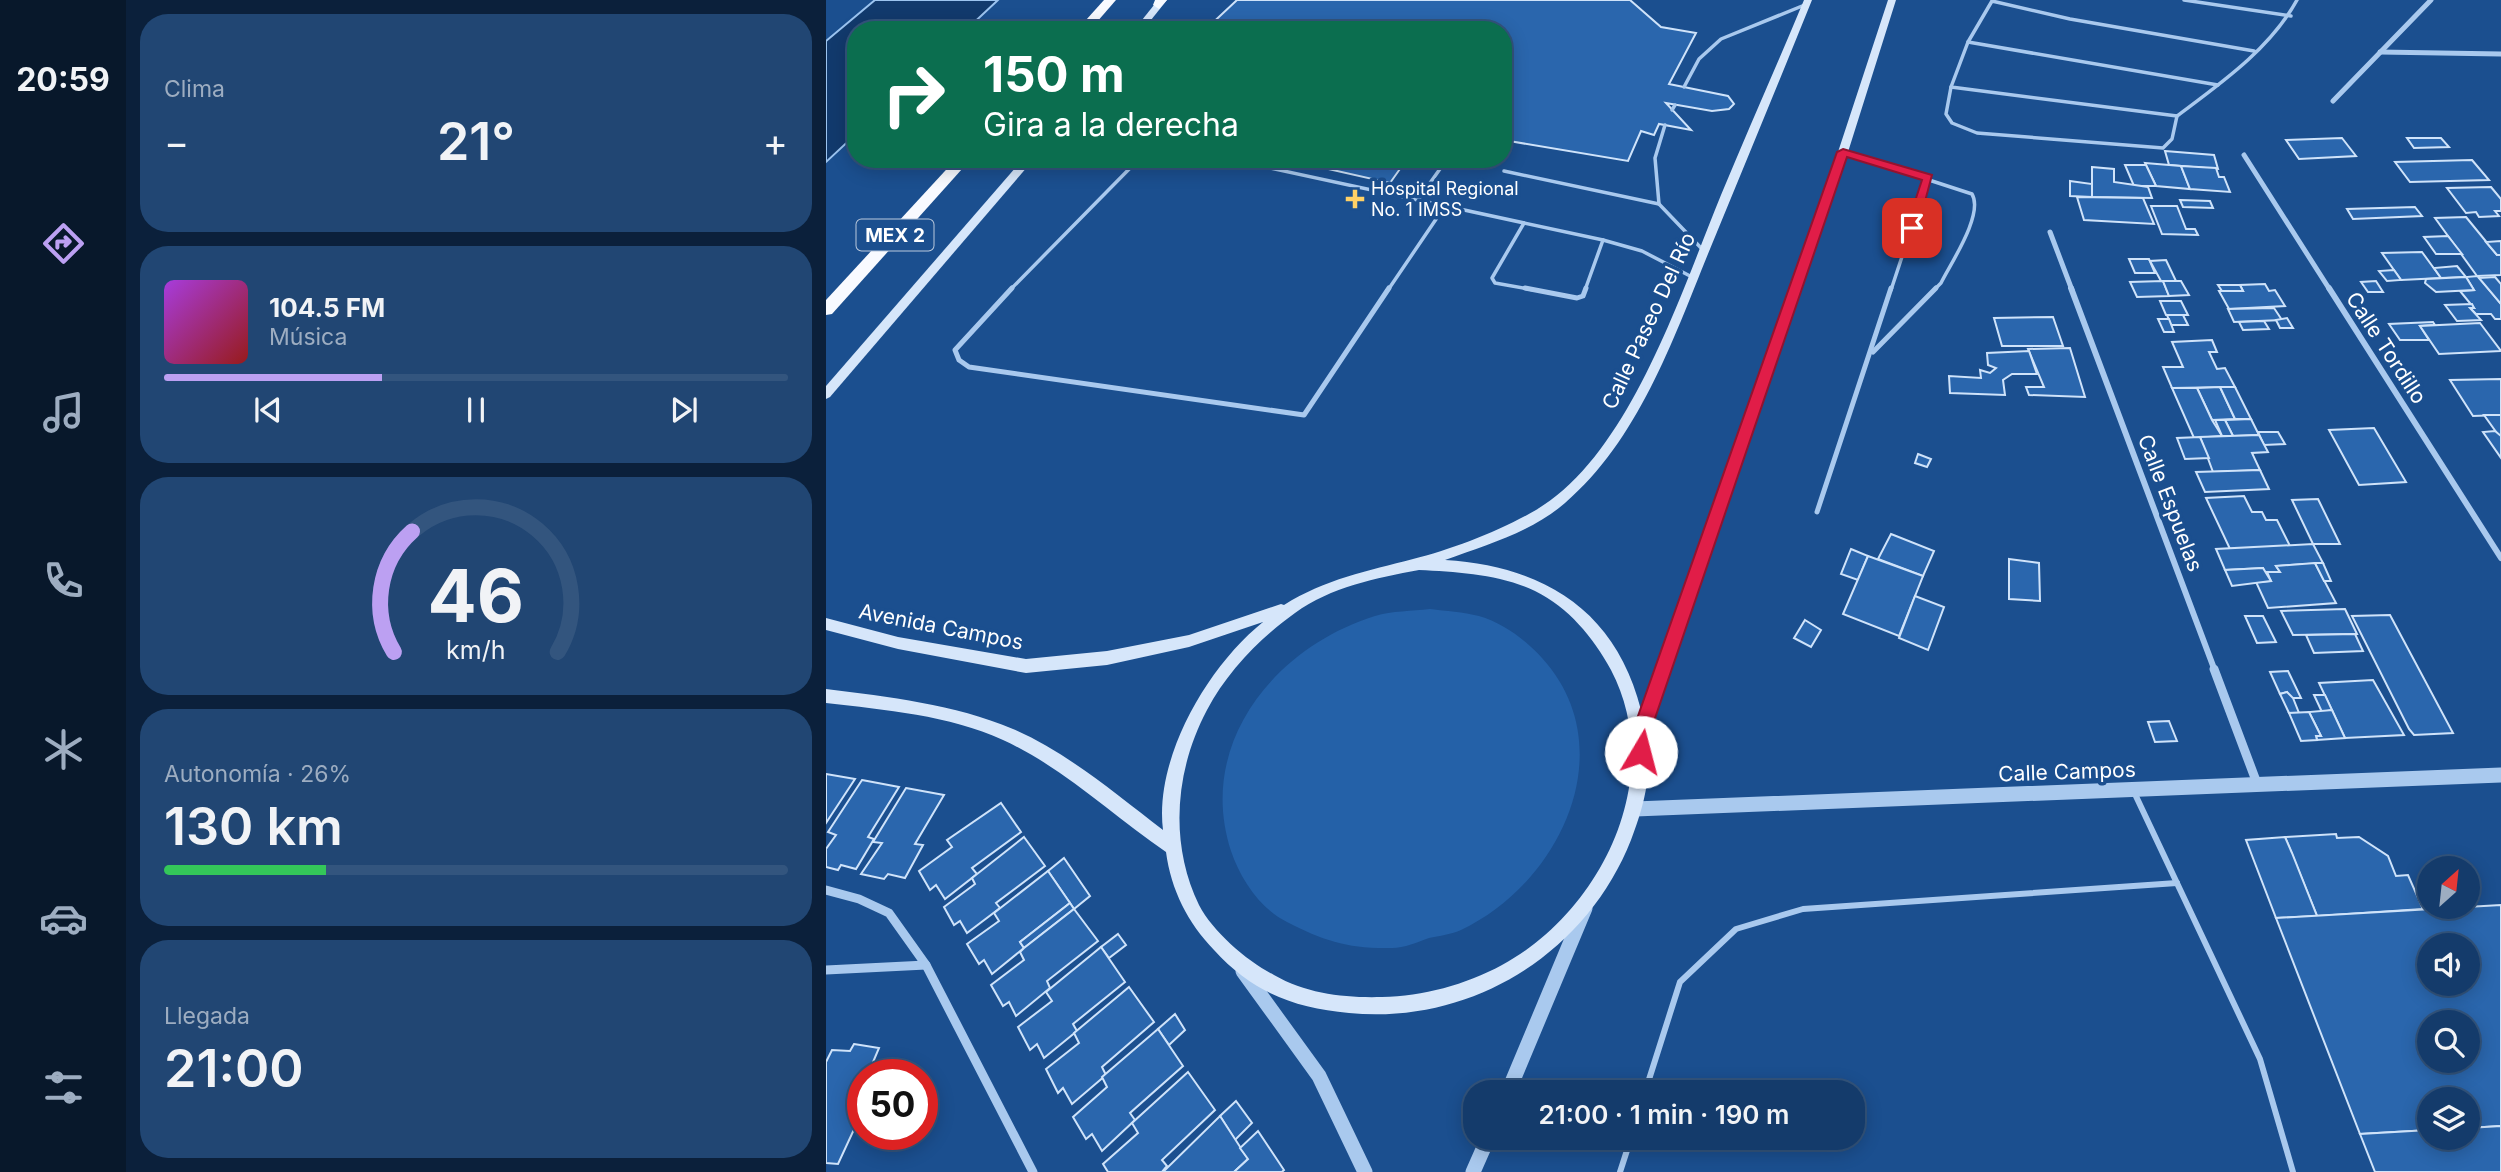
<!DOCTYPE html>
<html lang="es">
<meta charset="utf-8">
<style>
:root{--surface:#143b6b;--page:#214673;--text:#f1f3f6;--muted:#9dadc1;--line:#33557e;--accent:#bca0f2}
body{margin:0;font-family:Inter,sans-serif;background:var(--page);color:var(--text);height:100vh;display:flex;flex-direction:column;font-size:26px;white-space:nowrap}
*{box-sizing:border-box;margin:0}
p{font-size:23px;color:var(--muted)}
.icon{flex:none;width:38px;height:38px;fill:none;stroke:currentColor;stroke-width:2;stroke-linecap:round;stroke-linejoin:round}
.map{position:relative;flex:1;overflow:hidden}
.drawer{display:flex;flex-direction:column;gap:14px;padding:14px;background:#0b203b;width:700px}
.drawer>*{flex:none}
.guide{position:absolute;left:21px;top:21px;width:665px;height:147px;border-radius:28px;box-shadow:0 4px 18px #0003,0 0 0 2px var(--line);background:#0b6e4f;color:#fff;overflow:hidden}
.needle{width:46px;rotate:27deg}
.buttons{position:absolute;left:1591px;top:856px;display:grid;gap:14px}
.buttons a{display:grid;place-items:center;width:63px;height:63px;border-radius:50%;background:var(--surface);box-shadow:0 4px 18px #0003,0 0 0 2px var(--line);font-size:35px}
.speed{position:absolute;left:21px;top:1059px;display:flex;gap:14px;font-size:35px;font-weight:700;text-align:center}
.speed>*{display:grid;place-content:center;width:91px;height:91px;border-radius:50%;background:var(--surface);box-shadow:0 4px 18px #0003,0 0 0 2px var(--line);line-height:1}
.speed .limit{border:10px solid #d22;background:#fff;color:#111}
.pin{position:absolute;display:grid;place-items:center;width:60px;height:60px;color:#fff;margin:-30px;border-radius:14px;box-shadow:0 4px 10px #0006}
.me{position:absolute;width:77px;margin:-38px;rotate:8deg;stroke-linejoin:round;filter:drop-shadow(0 0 5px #0008)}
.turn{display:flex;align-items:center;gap:24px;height:147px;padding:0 21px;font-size:32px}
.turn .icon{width:91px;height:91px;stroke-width:2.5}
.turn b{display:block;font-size:49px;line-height:60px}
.big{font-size:52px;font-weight:600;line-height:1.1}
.drawer .widget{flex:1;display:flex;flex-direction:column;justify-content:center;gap:10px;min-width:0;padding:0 24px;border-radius:28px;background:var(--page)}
.drawer .dial{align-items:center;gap:0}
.dial svg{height:182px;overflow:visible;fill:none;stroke:var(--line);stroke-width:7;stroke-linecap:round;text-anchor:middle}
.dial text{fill:var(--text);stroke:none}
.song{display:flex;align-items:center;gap:21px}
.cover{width:84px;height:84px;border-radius:10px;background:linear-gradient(135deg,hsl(280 70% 55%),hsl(0 70% 35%))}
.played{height:7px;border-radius:4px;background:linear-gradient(90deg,var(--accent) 35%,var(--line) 35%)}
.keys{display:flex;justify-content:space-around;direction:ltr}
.heat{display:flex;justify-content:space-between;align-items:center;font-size:38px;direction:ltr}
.charge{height:10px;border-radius:5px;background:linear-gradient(90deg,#34c759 26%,var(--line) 0)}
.trip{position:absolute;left:637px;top:1080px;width:402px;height:70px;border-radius:28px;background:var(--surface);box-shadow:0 4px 18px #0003,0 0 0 2px var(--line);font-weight:600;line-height:70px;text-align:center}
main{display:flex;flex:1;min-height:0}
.tab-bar{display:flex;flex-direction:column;width:126px;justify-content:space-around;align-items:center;background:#08182b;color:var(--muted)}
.tab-bar .icon{width:49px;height:49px}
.tab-bar .selected{color:var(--accent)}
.tab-bar b{font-size:32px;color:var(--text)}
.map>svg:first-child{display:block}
.green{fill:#2461a8}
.water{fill:#123a6d;stroke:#9cc4f0;stroke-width:2}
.building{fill:#2a66ad;stroke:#cfe3fa;stroke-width:2;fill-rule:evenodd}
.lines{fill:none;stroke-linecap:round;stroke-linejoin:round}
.service-far2{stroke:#a9c9ee;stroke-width:3.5}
.service-far1{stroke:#a9c9ee;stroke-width:5}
.service{stroke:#a9c9ee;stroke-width:6}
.minor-far2{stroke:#a9c9ee;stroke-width:5}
.minor-far1{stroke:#a9c9ee;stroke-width:6}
.minor{stroke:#a9c9ee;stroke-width:9}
.tertiary{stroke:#a9c9ee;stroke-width:15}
.secondary{fill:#d6e6fa;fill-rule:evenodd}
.trunk{fill:#f8faff;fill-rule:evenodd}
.route{fill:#e11d48;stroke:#92132f;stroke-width:2}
.poi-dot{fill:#ffd166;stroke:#1b4f8f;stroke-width:2.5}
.labels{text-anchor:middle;stroke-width:7;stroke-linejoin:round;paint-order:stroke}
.far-poi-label{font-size:18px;fill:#fff;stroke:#1b4f8f;text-anchor:start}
.shield{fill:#1b4f8f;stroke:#bbcadd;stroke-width:2}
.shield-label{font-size:19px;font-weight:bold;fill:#fff}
.street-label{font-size:21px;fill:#fff;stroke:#1b4f8f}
</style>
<main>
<nav class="tab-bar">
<b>20:59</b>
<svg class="icon selected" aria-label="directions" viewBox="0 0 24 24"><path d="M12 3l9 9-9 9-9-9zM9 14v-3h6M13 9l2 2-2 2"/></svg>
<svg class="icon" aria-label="music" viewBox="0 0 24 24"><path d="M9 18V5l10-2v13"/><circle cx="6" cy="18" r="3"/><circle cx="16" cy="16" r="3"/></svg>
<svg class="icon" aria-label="phone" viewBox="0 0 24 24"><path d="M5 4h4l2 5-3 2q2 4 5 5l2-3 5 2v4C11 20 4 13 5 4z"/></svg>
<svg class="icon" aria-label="climate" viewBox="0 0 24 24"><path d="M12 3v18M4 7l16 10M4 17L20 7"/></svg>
<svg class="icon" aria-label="car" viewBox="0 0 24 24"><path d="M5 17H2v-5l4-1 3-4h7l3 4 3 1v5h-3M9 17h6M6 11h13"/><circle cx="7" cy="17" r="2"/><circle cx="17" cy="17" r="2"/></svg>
<svg class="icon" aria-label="filters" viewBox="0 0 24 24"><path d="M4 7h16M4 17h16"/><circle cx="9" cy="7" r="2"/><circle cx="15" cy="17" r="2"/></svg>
</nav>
<section class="drawer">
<div class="widget"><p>Clima</p>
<div class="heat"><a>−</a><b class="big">21°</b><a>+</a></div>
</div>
<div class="widget">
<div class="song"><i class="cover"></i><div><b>104.5 FM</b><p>Música</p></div></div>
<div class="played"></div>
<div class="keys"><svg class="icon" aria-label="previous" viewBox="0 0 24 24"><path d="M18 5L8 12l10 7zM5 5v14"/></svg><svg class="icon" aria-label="pause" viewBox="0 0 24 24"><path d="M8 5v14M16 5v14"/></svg><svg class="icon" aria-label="next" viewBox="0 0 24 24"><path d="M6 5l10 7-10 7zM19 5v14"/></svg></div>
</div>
<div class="widget dial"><svg viewBox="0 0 100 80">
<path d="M14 69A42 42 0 1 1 86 69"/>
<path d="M14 69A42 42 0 0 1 22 16" stroke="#bca0f2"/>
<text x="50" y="56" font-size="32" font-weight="700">46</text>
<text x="50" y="72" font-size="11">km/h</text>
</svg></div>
<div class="widget"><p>Autonomía · 26%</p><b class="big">130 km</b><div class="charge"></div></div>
<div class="widget"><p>Llegada</p><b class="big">21:00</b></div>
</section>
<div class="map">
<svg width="1675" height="1172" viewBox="0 0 1675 1172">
<rect width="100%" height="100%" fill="#1b4f8f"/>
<path class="green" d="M604 609C620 611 637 612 653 616 677 623 700 640 716 658 798 748 735 883 635 930 626 934 613 936 603 938 592 942 578 948 566 948 523 949 498 941 461 922 434 909 414 878 405 851 370 744 449 647 549 616 566 611 586 611 604 609Z"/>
<polygon class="water" points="49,0 172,0 140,30 30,30 30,134 0,162 0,41"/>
<g class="building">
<polygon points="411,0 804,0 835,27 870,33 843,84 902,96 908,104 903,109 886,111 840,103 865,130 833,124 828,135 815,131 802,161 677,140 677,30 379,30"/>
<polygon points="1516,138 1530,156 1473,159 1460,140"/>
<polygon points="1581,138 1615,138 1623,147 1588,148"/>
<polygon points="1339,151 1388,155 1392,169 1343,165"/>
<polygon points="458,159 581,159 564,183"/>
<polygon points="1646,160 1663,180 1584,182 1569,162"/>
<polygon points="1319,163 1355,166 1364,189 1330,186"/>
<polygon points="1299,165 1320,165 1330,186 1308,186"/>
<polygon points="1355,166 1390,168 1393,177 1398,177 1404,192 1364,189"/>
<polygon points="1266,167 1288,169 1288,182 1322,187 1326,198 1266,197"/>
<polygon points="1244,181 1266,184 1266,197 1244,196"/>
<polygon points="1665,187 1675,199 1675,211 1669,211 1673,216 1653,217 1650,212 1640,213 1621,188"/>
<polygon points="1251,197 1317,198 1328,224 1258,220"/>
<polygon points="1354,200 1384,201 1387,208 1357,207"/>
<polygon points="1325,206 1351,206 1360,229 1369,229 1372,235 1336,234"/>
<polygon points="1589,207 1596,216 1527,219 1521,209"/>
<polygon points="1640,217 1671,255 1675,255 1675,275 1651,276 1609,218"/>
<polygon points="1622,236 1636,254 1610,254 1598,237"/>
<polygon points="1675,241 1675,255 1671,255 1660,242"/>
<polygon points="1596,252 1615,278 1575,280 1556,253"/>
<polygon points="1303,259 1323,259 1329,273 1309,273"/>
<polygon points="1340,260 1350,281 1335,281 1324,261"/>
<polygon points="1631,266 1640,277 1615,278 1608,268"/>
<polygon points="1568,270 1575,280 1561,281 1553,271"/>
<polygon points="1652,276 1675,304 1675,319 1669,319 1665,314 1650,314 1644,308 1648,308 1634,291 1648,290 1640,277"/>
<polygon points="1640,277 1648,290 1610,292 1599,283 1600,279"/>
<polygon points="1669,277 1675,284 1675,304 1653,278"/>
<polygon points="1337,281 1343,296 1311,297 1304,282"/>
<polygon points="1337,281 1355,281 1363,295 1343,296"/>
<polygon points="1550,281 1557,292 1542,292 1535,282"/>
<polygon points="1439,284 1443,291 1449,290 1459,306 1403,309 1393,291 1417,291 1414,285"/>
<polygon points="1392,285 1414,285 1417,291 1396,291"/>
<polygon points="1334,301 1355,301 1362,315 1340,315"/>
<polygon points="1646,304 1648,308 1644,308 1655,320 1631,321 1619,305"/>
<polygon points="1448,308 1456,320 1408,322 1402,309"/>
<polygon points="1341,315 1357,315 1362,325 1345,325"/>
<polygon points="1227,317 1237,346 1176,346 1168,318"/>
<polygon points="1461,318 1467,328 1454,328 1450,320"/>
<polygon points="1332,319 1343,319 1348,332 1338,332"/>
<polygon points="1438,321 1443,329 1417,330 1413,322"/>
<polygon points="1607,322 1609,325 1594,326 1603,340 1574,340 1563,324"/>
<polygon points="1654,323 1675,351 1613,354 1594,326"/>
<polygon points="1386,340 1391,352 1383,352 1391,369 1399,368 1409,387 1346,388 1337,367 1357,367 1346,342"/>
<polygon points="1244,348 1259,397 1203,395 1200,387 1218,387 1202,349"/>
<polygon points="1203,351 1211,374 1186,374 1177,380 1179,395 1124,393 1123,376 1155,378 1154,370 1164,373 1170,368 1162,365 1161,353"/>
<polygon points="1675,379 1675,415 1647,416 1624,380"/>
<polygon points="1394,387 1409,419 1386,420 1371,388"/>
<polygon points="1394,387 1409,387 1425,419 1409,419"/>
<polygon points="1371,388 1386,420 1396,436 1368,438 1346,388"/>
<polygon points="1658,415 1675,415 1675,436 1673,436"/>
<polygon points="1425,419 1433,435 1407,436 1399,420"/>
<polygon points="1389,420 1399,420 1407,436 1396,436"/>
<polygon points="1548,428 1580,482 1533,485 1503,430"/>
<polygon points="1669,431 1675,436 1675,458 1657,432"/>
<polygon points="1432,432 1452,432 1459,444 1438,445"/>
<polygon points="1433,435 1442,452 1426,453 1434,470 1387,472 1374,437"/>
<polygon points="1374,437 1383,458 1359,459 1351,438"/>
<polygon points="1092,454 1105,459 1101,467 1089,463"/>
<polygon points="1434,470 1443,489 1379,492 1370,472"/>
<polygon points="1418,496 1426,512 1436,512 1440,520 1451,520 1464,546 1404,549 1380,498"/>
<polygon points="1492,499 1514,544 1487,544 1466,500"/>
<polygon points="1065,534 1108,551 1097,576 1052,559"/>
<polygon points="1487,544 1497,563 1450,566 1454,572 1439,573 1437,568 1399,570 1390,549"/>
<polygon points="1025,549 1042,556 1032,580 1015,574"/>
<polygon points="1042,556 1097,576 1073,636 1017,614"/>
<polygon points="1183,559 1213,563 1214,601 1183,599"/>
<polygon points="1489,563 1510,603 1442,608 1430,582 1445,581 1441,572 1454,572 1450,566"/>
<polygon points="1489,563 1497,563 1505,581 1498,581"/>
<polygon points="1437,568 1445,581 1406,586 1399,570"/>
<polygon points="1089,596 1118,607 1102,650 1073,638"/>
<polygon points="1519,609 1531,634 1467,635 1455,611"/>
<polygon points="1564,615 1627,733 1588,735 1583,729 1526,616"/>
<polygon points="1419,616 1437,616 1450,642 1431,643"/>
<polygon points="979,620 995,630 985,647 968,638"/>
<polygon points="1529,634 1537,651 1488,653 1480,635"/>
<polygon points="1462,671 1475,698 1464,698 1461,692 1454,694 1444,672"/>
<polygon points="1547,680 1578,735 1519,738 1493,683"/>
<polygon points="1461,692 1467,698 1473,713 1463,713 1454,694"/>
<polygon points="1488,695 1499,695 1506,710 1496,712"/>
<polygon points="1506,710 1519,738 1491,740 1490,736 1495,736 1483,712"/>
<polygon points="1483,712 1495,736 1490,736 1491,740 1475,741 1463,713"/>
<polygon points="1343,721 1351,741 1329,742 1322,722"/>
<polygon points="0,774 29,779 0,823"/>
<polygon points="36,780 73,787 42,837 48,839 30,869 15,865 12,870 0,867 0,849 10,835 2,832"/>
<polygon points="80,788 118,795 89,844 97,845 79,878 62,874 58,879 35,874 56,843 47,842"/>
<polygon points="175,803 195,832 146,868 151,874 119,899 110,885 104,890 93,871 126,847 121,840"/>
<polygon points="1510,834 1511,838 1533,837 1562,856 1570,876 1582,875 1597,909 1491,916 1459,837"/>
<polygon points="198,837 219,866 170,903 174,908 141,933 134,921 128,925 118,907 149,884 146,878"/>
<polygon points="1459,837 1466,853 1491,916 1450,918 1420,840"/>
<polygon points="238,858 264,896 248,909 222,871"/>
<polygon points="222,871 244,903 194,942 198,948 166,974 158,960 153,964 141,944 173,921 168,913"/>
<polygon points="244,903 248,909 198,948 194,942"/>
<path d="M1675 905V1126L1642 1128V1099H1603V1130L1534 1134 1450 918ZM1603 945H1642V984H1603ZM1603 1022H1642V1060H1603Z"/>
<polygon points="248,909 272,941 221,981 224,988 190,1016 183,1002 177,1006 165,985 198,960 194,952 198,948"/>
<polygon points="292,934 300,945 283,958 275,947"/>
<polygon points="275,947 299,982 247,1024 251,1031 218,1058 211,1044 204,1050 192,1027 226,1001 220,992"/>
<polygon points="303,987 328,1022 276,1067 280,1075 246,1104 237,1088 232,1093 220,1069 253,1043 248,1033"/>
<polygon points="349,1014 359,1030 343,1045 332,1029"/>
<polygon points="332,1029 357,1066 304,1113 309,1120 276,1151 266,1134 260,1139 247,1117 281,1087 276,1077"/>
<polygon points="28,1044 53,1048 42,1074 37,1074 37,1110 12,1164 0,1163 0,1062 6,1050 24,1051"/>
<polygon points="362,1072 389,1110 336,1160 341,1166 336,1172 282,1172 277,1164 312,1133 306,1123"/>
<polygon points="410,1101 426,1123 409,1140 394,1116"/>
<polygon points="394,1116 422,1159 408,1172 337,1172"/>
<polygon points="1675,1126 1675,1172 1549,1172 1534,1134 1603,1130 1603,1138 1642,1138 1642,1128"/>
<polygon points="432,1131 458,1170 456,1172 408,1172 422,1159 414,1148"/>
</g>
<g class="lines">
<g class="service-far2">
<polyline points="1358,0 1465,16"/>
<polyline points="1142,42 1392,85"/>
<path d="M1428 51 1244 19 1166 1 1142 42 1125 87 1351 116C1395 83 1444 49 1471 0"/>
<polyline points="858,87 873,59 895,39 981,4"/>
<polyline points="1125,87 1120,114 1126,123 1151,133 1337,148 1346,139 1351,116"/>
<polyline points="846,110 849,105"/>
<polyline points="839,125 829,158 833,204 877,250"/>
<path d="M1017 152 1146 194C1158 214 1125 263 1115 283L1108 290"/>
<polyline points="402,159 777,240 816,251 866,277"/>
<polyline points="678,171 833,204"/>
<polyline points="592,200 621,159"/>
<polyline points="698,223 666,278 669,283 708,290"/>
<polyline points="184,290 313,159"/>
<polyline points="562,290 619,206"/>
<polyline points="759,290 777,240"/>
<polyline points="1065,290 1102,178"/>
</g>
<g class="service-far1">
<polyline points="186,288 129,350 133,360 143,367 478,415 563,288"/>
<polyline points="699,288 751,298 757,296 760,288"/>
<polyline points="1047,352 1110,288"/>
<polyline points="991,512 1065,288"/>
</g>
<g class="service">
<polyline points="1308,792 1434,1059 1467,1172"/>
<polyline points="819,1092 854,982 910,929 977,909 1351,883"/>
<polyline points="794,1172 805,1138"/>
</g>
<g class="minor-far2">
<polyline points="1554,52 1675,54"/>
<polyline points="1507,101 1605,0"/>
<polyline points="1418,155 1504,290"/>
<polyline points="1224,232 1246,290"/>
</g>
<g class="minor-far1">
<polyline points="1245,288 1389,671"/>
<polyline points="1503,288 1675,558"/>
</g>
<g class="minor">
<polyline points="1388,669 1432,786"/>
<polyline points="0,890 33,899 63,913 100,965 207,1172"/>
<polyline points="0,970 100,965"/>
</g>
<g class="tertiary">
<polyline points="809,809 1675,775"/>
<polyline points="417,971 493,1076 539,1172"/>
<polyline points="682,1092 759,908"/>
<polyline points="647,1172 662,1138"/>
</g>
<g class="secondary">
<polygon points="332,0 341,0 317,30 308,30"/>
<path d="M978 0H986C955 77 923 154 891 232 852 325 818 435 739 503 706 532 660 545 619 560 717 566 790 610 815 710L1012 152 1062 0H1070L1022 152 821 737C821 749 823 762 822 774 820 797 813 819 805 840 760 954 645 1025 523 1013 468 1008 426 992 388 950 362 923 345 890 340 852 286 815 238 768 177 740 123 715 59 710 0 703V689C63 697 128 704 187 729 242 753 290 794 337 830 328 758 382 666 437 622L363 647 281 665 200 673 72 649 0 630V618L72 637 200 659 281 651 363 635 455 604 458 605C499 579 542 571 587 559 625 550 676 530 710 510 804 455 855 292 895 195 922 130 951 65 978 0ZM593 570C632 572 673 574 709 591 742 607 767 637 785 670 841 777 776 911 676 965 639 985 597 996 556 997 519 998 481 994 448 975 421 961 387 932 373 905 343 843 349 770 381 710 401 672 434 638 469 613 505 587 550 578 593 570Z"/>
<polygon points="197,159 208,159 4,397 0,399 0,386"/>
</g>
<g class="trunk">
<polygon points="278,0 290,0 264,30 251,30"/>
<polygon points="329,0 341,0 333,9 327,5"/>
<polygon points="130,159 145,159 6,314 0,315 0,300"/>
</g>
</g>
<polygon class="route" points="1017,149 1106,175 1092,228 1086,232 1080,228 1096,180 1021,157 824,733 822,758 815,760 809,758 806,733 1011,152"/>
<path class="poi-dot" d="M525.5 188.5h7v7h7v7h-7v7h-7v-7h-7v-7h7z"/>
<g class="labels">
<g class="far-poi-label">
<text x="545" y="195">Hospital Regional<tspan x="545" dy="21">No. 1 IMSS</tspan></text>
</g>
<rect class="shield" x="30.5" y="219.5" width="77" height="31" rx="5"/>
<g class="shield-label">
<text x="69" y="242">MEX 2</text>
</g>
<g class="street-label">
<text transform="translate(823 321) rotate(-65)" y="7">Calle Paseo Del Río</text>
<text transform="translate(1560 348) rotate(57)" y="7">Calle Tordillo</text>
<text transform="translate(1344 503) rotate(69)" y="7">Calle Espuelas</text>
<text transform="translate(115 627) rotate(11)" y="7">Avenida Campos</text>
<text transform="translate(1241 772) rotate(-2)" y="7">Calle Campos</text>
</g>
</g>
</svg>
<div class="buttons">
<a><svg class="needle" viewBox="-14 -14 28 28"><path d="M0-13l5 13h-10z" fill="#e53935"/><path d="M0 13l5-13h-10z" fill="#9dadc1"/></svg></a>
<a><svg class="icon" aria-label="sound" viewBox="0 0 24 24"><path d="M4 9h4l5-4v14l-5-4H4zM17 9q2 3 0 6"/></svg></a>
<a><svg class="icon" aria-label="search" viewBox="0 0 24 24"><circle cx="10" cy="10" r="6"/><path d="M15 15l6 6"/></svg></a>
<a><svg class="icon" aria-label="layers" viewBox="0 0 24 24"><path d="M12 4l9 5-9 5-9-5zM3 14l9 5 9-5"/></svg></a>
</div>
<div class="speed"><div class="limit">50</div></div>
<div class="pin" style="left:1086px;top:228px;background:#d93025"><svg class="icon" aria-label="arrive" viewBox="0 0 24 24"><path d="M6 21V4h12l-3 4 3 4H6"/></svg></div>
<svg class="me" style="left:815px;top:752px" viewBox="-20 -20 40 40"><circle r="19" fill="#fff"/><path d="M0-13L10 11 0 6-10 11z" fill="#e11d48"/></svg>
<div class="trip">21:00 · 1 min · 190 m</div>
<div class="guide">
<div class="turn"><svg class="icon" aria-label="right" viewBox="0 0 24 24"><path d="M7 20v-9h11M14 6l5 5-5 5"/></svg><div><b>150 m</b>Gira a la derecha</div></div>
</div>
</div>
</main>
